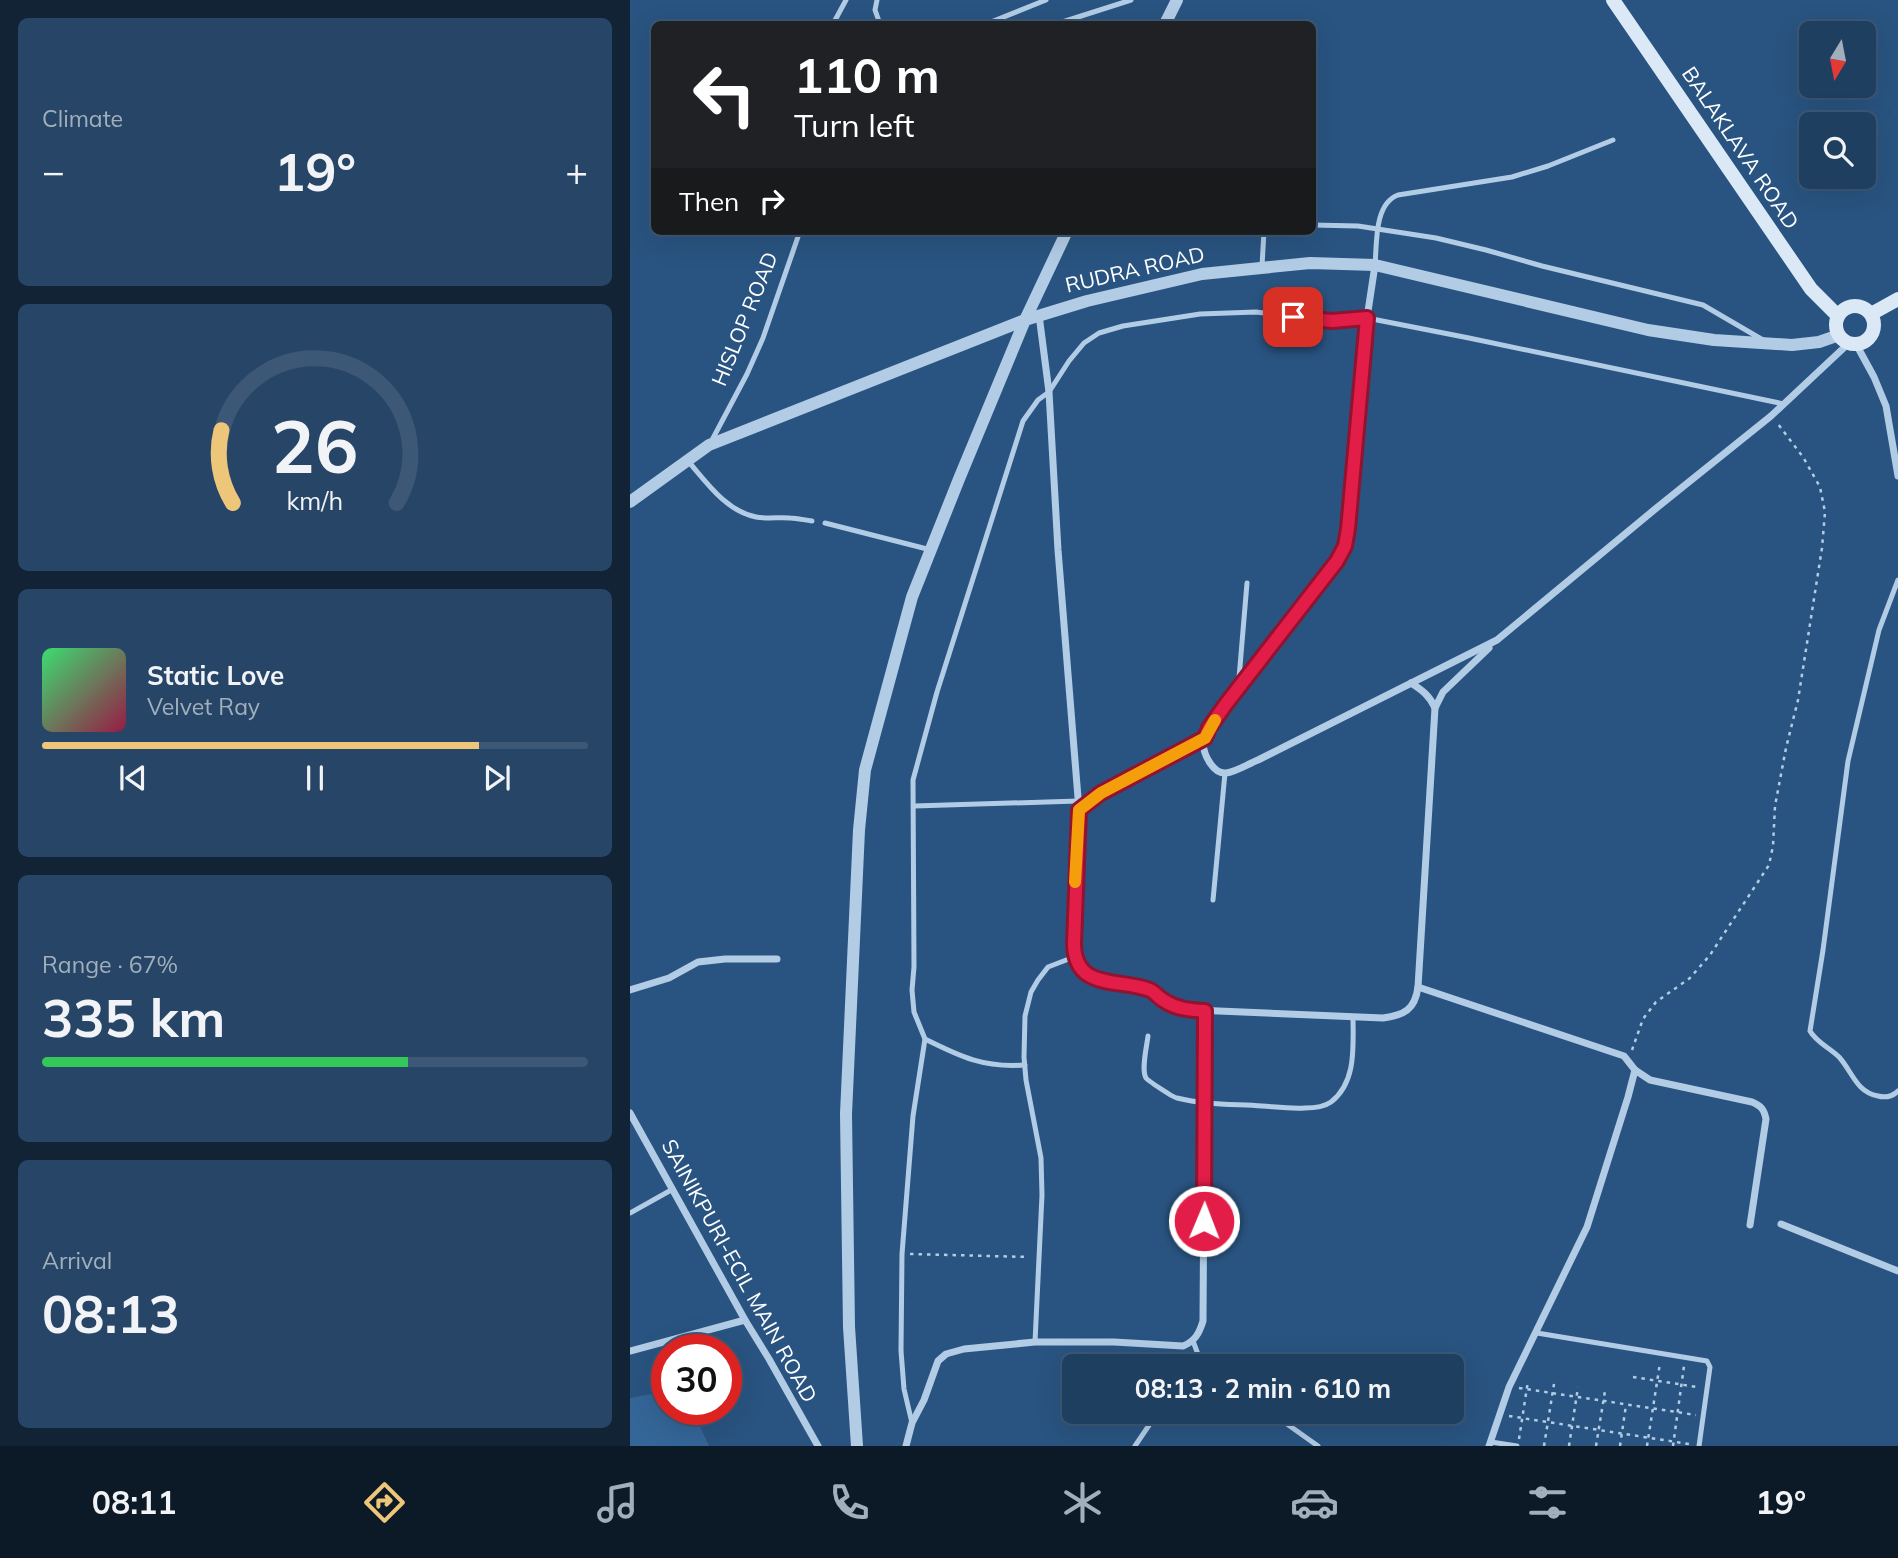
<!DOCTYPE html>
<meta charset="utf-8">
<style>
:root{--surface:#1f3f61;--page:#274667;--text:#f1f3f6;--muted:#a1afbd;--line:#3c5876;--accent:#edc679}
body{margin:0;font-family:Mulish,sans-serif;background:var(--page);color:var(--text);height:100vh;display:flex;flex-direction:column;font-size:26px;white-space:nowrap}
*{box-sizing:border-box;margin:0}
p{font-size:23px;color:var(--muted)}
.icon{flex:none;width:38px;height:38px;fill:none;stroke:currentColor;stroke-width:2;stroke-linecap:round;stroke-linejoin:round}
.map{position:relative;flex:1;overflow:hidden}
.side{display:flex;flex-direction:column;gap:18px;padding:18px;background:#112335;width:630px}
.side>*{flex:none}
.top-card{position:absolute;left:21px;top:21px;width:665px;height:214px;border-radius:10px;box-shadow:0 7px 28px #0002,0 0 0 2px var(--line);background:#202124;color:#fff;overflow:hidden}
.needle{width:46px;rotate:190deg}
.controls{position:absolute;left:1169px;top:21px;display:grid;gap:14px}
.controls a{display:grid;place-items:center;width:77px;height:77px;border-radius:10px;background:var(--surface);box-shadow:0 7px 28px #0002,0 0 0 2px var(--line);font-size:35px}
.speed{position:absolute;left:21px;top:1334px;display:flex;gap:14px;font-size:35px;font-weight:700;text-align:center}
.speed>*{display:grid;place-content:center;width:91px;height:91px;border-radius:50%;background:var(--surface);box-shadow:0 7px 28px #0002,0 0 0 2px var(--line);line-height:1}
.speed .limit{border:10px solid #d22;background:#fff;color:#111}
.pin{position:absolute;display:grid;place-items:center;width:60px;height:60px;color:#fff;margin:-30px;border-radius:14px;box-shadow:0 4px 10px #0006}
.me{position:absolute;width:77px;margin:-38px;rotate:1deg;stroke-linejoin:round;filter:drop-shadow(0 0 5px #0008)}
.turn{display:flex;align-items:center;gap:24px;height:147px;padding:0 28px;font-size:32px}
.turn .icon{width:91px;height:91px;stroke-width:2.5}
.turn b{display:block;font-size:49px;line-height:60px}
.then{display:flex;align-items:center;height:66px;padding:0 28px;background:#0003;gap:14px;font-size:26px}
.big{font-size:52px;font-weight:700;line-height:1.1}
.side .widget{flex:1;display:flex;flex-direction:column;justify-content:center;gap:10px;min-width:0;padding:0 24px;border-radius:10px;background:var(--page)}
.side .dial{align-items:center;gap:0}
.dial svg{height:182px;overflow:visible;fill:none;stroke:var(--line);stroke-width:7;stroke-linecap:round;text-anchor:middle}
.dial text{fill:var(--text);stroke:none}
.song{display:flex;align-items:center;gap:21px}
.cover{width:84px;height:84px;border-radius:10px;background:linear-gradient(135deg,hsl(140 70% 55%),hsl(340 70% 35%))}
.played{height:7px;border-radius:4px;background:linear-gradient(90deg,var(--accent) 80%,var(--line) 80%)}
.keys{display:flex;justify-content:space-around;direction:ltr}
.heat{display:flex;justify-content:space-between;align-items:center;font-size:38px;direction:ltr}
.charge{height:10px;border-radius:5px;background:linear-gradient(90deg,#34c759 67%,var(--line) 0)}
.trip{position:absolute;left:432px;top:1354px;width:402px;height:70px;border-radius:10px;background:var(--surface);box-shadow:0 7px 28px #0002,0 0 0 2px var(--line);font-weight:700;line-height:70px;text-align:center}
.tabs{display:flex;height:112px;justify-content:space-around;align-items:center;background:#0c1927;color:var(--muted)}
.tabs .icon{width:49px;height:49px}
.tabs .selected{color:var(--accent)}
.tabs b{font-size:32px;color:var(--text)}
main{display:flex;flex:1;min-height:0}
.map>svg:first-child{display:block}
.green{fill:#346698}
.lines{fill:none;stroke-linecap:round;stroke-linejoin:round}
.path{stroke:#b2cce6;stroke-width:2.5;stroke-dasharray:3.5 5;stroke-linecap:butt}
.service{stroke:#b2cce6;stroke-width:5}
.minor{stroke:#b2cce6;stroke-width:7}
.tertiary{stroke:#b2cce6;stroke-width:12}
.secondary{stroke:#dbe8f6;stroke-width:14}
.route-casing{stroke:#92132f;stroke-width:18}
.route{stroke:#e11d48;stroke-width:12}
.slow{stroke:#f59e0b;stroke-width:12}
.labels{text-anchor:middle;stroke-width:7;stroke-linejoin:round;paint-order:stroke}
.street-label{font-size:21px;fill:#fff;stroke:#295481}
</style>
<main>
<section class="side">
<div class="widget"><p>Climate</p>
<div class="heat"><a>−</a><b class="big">19°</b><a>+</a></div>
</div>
<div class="widget dial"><svg viewBox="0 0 100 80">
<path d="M14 69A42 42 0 1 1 86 69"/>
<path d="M14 69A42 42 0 0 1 9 37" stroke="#edc679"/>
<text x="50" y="56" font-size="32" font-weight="700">26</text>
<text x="50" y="72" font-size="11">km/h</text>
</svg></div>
<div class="widget">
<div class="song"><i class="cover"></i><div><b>Static Love</b><p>Velvet Ray</p></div></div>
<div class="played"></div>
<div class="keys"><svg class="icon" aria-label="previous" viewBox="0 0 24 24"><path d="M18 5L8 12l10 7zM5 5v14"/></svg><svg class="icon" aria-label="pause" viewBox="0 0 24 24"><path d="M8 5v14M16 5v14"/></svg><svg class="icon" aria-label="next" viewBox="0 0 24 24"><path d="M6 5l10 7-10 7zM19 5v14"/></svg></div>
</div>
<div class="widget"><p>Range · 67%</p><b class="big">335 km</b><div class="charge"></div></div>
<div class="widget"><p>Arrival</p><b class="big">08:13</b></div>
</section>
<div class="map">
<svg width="1268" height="1446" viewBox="0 0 1268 1446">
<rect width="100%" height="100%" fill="#295481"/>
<polygon class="green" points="37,1391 37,1409 62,1409 79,1446 0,1446 0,1398"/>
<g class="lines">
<g class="path">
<polyline points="1002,1050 1013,1019 1026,1002 1060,978 1080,955 1139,865 1143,846 1145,806 1156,748 1168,700 1192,548 1195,512 1190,487 1173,457 1148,424"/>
<polyline points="280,1254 399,1257"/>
<polyline points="1003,1377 1067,1387"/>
<polyline points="889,1388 1066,1415"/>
<polyline points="879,1416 1059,1444"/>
<polyline points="889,1439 898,1381"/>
<polyline points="914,1446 924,1384"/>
<polyline points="939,1446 948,1387"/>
<polyline points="966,1446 975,1391"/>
<polyline points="990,1446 996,1405"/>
<polyline points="1017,1446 1030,1363"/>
<polyline points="1043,1446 1054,1366"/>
</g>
<g class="service">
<polyline points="247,0 245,10 250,24"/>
<polyline points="203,24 216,0"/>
<polyline points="356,24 416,0"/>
<polyline points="426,24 501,0"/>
<polyline points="682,225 728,226 806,238 856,250 912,266 1073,305 1133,340"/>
<path d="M745 265C747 243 744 204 768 195L882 177 918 166 983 140"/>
<polyline points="632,266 634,231"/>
<polyline points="81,442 117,374 133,338 170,231"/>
<path d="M58 461C77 483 96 511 126 517 137 519 149 517 160 518 167 518 174 520 182 521"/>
<polyline points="195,523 301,550"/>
<path d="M1268 580 1249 630 1218 761 1193 950 1180 1031C1187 1043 1199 1047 1209 1057 1222 1071 1226 1092 1248 1096 1256 1098 1262 1097 1268 1091"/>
<polyline points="608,690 617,583"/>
<polyline points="284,806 448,801"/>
<polyline points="583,900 595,773"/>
<path d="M518 1036C517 1045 511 1070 516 1078 517 1080 544 1098 547 1098 575 1105 604 1104 632 1106 646 1107 661 1109 675 1108 684 1108 694 1107 701 1102 727 1082 723 1045 723 1017"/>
<path d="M295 1039C331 1057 354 1068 395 1065"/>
<polyline points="0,1213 43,1189"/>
<polyline points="907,1333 1077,1361 1080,1367 1069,1446"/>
<polyline points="563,1341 569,1357 579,1367"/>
<polyline points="405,1342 412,1195 411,1158 396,1080 394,1057 395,1016 401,992 408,980 418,967 444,957"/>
<polyline points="560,1367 569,1357"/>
<polyline points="640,1412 688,1446"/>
<polyline points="282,1423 274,1389 271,1351 272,1254 283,1116 295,1039 284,1012 282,990 284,967 283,780 307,692 393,421 408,400 419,392 439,361 454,343 469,333 493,326 570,314 626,312 702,321 737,318 839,338 1154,404"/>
<polyline points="861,1442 887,1446"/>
<polyline points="505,1446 528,1412"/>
</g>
<g class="minor">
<path d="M745 265 737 318 715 546 697 575 579 728C577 732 573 738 573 744 574 755 583 774 596 773 606 772 618 764 628 760L867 640 1024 510 1141 416 1219 343"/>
<path d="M409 315 419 392 428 550 449 810 444 944V957L447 965 465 978 480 983 518 989 546 1008 565 1010 753 1018C774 1015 785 1010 788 987L805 708C800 696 792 690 781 683"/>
<polyline points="1226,344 1244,377 1256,406 1268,476"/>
<polyline points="805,708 813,692 859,648"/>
<polyline points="449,810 471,793 575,738"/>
<path d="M788 987 994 1056 1005 1070 1020 1080 1122 1102C1131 1106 1134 1109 1136 1119L1120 1225"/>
<polyline points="0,990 39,978 68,962 95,959 147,959"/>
<polyline points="0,1113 115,1320 139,1359 188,1446"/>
<polyline points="1151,1224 1268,1271"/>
<polyline points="0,1351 115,1320"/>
<path d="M276 1446 282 1423 294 1400 308 1361 316 1354 334 1349 405 1342H484L553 1346C565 1341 569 1334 573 1321L575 1011"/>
<polyline points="859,1446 879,1387 957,1227 998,1097 1005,1070"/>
</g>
<g class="tertiary">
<polyline points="535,24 547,0"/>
<polyline points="0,502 79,445 395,320 457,301 572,274 680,263 745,265 1018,330 1084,340 1162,345 1189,342 1209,335"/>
<polyline points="227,1446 219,1327 216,1114 229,830 235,770 282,597 329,479 395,320 437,231"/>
</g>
<g class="secondary">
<polyline points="983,0 1181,289 1208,316"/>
<circle cx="1225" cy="325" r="19"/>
<polyline points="1241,314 1268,299"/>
</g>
</g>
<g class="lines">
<g class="route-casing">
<path id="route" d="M574 1221 575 1011C560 1010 546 1009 533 1000 528 997 525 992 520 990 489 978 445 991 444 944L449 810 471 793 575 738 579 728 596 704 707 561 715 546 718 529 737 318 702 321 663 317"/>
</g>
<use href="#route" class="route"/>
<polyline class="slow" points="445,882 449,810 471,793 575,738 585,720"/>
</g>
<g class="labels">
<g class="street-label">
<text transform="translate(1110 148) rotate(56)" y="7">BALAKLAVA ROAD</text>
<text transform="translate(505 270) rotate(-13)" y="7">RUDRA ROAD</text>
<text transform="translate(115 319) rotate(-68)" y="7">HISLOP ROAD</text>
<text transform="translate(109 1271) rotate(61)" y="7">SAINIKPURI-ECIL MAIN ROAD</text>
</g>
</g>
</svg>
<div class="controls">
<a><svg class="needle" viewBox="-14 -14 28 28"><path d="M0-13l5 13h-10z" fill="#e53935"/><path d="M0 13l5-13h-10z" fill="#a1afbd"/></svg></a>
<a><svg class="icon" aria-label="search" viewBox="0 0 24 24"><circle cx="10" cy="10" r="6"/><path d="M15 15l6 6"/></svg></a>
</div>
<div class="speed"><div class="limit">30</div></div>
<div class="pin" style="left:663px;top:317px;background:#d93025"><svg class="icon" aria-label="arrive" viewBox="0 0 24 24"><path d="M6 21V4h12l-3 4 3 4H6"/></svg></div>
<svg class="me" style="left:574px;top:1221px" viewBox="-20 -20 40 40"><circle r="17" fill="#e11d48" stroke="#fff" stroke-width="3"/><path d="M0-11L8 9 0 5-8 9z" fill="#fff"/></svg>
<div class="trip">08:13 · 2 min · 610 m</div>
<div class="top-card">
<div class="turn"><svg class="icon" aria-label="left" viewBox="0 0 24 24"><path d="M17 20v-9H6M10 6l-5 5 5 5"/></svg><div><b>110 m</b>Turn left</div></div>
<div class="then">Then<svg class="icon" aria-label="right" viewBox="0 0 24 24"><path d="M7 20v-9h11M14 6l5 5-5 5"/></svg></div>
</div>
</div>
</main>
<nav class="tabs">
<b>08:11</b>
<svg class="icon selected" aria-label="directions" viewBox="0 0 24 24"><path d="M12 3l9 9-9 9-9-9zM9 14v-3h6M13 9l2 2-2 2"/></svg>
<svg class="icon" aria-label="music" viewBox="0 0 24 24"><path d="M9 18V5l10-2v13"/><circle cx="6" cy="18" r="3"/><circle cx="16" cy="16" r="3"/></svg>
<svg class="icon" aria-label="phone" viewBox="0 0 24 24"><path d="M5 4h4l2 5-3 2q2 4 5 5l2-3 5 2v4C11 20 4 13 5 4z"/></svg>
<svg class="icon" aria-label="climate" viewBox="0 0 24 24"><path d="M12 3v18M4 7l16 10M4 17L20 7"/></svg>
<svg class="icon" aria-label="car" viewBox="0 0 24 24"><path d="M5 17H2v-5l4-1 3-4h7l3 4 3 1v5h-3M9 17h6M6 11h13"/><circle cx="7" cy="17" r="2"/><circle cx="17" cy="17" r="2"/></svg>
<svg class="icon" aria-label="filters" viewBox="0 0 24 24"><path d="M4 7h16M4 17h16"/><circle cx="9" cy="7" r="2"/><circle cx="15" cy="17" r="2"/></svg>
<b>19°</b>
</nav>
